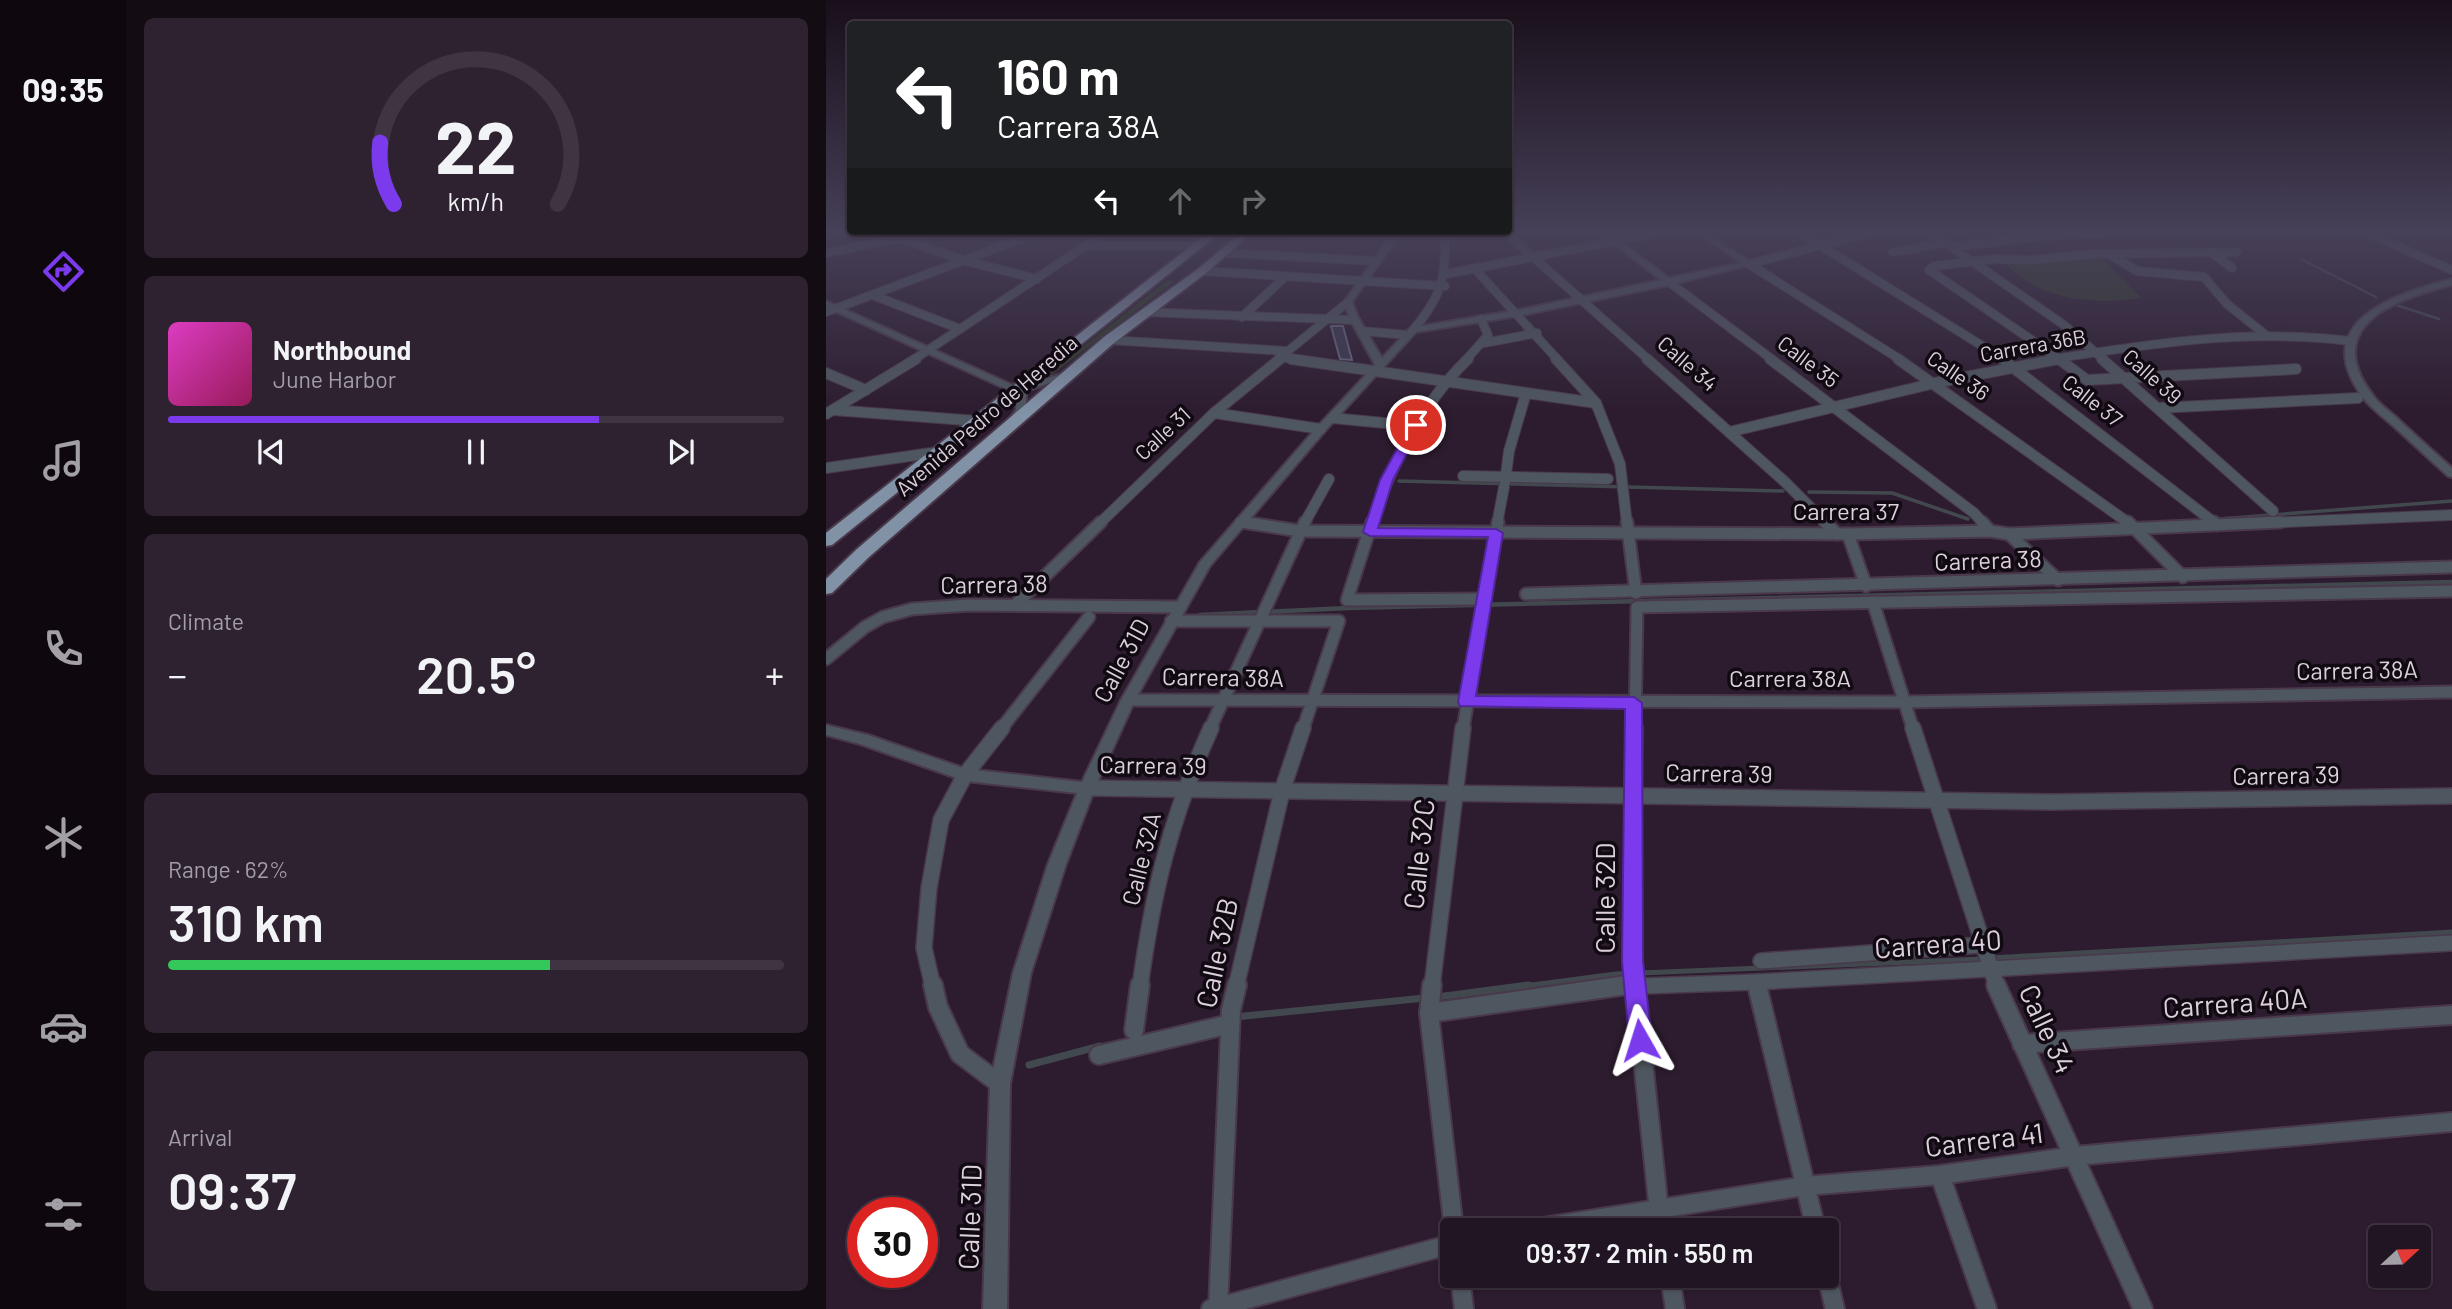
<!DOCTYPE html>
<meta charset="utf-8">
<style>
:root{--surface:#221523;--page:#2e2230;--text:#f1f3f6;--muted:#a29fa6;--line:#3f3441;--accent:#7c3aed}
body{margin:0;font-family:Barlow,sans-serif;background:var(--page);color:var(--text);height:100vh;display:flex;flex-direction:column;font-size:26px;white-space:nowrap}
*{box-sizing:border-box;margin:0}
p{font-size:23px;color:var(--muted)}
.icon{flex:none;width:38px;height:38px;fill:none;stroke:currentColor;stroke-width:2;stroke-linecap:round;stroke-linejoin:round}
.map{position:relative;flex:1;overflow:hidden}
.panel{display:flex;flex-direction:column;gap:18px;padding:18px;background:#130c13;width:700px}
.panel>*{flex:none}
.top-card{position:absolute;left:21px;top:21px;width:665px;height:214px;border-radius:7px;box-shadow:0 2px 5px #0004,0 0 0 2px var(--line);background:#202124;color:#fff;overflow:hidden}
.needle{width:46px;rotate:68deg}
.tools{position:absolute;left:1542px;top:1225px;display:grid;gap:14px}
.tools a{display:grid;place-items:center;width:63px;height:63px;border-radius:7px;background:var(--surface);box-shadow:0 2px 5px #0004,0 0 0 2px var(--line);font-size:35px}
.speed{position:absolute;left:21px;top:1197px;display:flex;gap:14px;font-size:35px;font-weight:700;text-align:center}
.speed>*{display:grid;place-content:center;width:91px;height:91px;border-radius:50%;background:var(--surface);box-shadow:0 2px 5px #0004,0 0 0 2px var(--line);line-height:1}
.speed .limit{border:10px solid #d22;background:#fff;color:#111}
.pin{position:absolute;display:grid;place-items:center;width:60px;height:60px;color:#fff;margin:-30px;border:4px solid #fff;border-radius:50%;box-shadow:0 2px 7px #0007}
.me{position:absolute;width:77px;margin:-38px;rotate:354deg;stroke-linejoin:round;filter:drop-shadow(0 0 5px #0008)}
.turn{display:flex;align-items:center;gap:24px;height:147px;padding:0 35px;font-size:32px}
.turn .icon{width:91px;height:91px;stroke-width:2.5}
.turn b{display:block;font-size:49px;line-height:60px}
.lanes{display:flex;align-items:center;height:66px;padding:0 35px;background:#0003;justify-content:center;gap:35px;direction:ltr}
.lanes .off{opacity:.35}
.big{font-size:52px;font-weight:600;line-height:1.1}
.panel .tile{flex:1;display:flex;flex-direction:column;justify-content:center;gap:10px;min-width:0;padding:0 24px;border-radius:10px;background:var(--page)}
.panel .dial{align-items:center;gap:0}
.dial svg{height:182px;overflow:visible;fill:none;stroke:var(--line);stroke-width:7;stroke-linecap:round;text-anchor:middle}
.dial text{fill:var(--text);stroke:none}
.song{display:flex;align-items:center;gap:21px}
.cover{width:84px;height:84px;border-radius:10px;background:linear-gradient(135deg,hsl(310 70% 55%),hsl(330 70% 35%))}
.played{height:7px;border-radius:4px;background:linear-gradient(90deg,var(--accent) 70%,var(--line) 70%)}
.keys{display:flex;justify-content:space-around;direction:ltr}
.heat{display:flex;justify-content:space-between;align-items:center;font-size:38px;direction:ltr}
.charge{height:10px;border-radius:5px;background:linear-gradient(90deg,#34c759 62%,var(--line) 0)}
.trip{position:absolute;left:614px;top:1218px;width:399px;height:70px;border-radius:7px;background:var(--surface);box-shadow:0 2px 5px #0004,0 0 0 2px var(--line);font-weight:600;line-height:70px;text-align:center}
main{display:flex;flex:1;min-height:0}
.dock{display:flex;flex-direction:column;width:126px;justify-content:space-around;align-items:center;background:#0e080e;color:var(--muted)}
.dock .icon{width:49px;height:49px}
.dock .current{color:var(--accent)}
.dock b{font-size:32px;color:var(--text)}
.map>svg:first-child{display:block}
.green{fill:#313a27}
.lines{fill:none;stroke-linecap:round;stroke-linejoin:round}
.stream-far4{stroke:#42494e;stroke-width:2.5}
.stream-far3{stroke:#42494e;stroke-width:3.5}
.stream-far2{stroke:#42494e;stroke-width:4.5}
.stream-far1{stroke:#42494e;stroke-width:5}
.stream{stroke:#42494e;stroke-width:7}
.building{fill:#3a3850;stroke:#65637d;stroke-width:2}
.minor-far4-casing{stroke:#49394b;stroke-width:10}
.minor-far3-casing{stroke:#49394b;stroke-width:12}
.minor-far2-casing{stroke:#49394b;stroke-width:15}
.minor-far1-casing{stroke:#49394b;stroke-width:18}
.minor-casing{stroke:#49394b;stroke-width:22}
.tertiary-casing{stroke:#49394b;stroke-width:4}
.trunk-casing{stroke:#49394b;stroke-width:4}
.minor-far4{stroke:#4e565f;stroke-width:8}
.minor-far3{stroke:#4e565f;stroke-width:10}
.minor-far2{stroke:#4e565f;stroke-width:11}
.minor-far1{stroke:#4e565f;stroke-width:15}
.minor{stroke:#4e565f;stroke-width:18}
.tertiary{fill:#4e565f;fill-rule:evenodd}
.trunk{fill:#8192a7;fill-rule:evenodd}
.route{fill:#7c3aed;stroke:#51269a;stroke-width:2}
.labels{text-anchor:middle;stroke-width:7;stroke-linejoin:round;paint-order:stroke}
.far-street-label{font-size:21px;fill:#dbd0dc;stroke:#110a12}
.street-label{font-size:24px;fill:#dbd0dc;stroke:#110a12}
.near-street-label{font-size:28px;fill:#dbd0dc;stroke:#110a12}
</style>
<main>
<nav class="dock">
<b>09:35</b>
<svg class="icon current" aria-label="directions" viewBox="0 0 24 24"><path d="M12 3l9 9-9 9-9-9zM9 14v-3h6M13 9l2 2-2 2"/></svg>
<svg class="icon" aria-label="music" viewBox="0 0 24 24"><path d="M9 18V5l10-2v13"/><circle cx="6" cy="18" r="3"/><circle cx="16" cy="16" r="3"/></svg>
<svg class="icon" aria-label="phone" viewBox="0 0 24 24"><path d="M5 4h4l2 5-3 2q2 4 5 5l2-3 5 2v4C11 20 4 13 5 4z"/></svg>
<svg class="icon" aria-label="climate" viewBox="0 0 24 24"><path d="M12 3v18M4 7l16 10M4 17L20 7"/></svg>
<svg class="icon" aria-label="car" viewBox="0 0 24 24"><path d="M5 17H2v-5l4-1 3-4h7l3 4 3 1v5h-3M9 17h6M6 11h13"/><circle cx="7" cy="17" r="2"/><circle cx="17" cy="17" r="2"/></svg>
<svg class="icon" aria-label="filters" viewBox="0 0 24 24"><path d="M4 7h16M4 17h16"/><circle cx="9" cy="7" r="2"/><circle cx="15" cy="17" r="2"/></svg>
</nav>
<section class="panel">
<div class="tile dial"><svg viewBox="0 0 100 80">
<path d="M14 69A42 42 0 1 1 86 69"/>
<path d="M14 69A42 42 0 0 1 8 42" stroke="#7c3aed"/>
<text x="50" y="56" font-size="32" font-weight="700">22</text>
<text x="50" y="72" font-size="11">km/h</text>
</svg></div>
<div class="tile">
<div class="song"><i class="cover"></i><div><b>Northbound</b><p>June Harbor</p></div></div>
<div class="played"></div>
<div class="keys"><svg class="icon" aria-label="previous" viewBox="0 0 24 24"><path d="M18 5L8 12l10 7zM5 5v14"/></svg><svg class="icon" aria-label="pause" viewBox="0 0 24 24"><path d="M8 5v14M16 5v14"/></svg><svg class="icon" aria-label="next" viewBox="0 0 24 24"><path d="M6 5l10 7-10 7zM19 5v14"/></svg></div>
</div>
<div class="tile"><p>Climate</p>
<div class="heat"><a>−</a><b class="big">20.5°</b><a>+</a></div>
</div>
<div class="tile"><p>Range · 62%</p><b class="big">310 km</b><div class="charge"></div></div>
<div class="tile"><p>Arrival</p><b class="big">09:37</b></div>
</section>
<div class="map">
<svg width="1626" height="1309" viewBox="0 0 1626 1309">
<rect width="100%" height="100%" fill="#2d1c2f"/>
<g class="green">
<path d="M1272 258 1278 260 1315 298C1267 305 1209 301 1177 260Z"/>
<polygon points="341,280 349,281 224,376 220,376"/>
</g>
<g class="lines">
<g class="stream-far4">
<polyline points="1475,259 1550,297"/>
<polyline points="1564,303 1613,319"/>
</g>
<g class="stream-far3">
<polyline points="573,481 957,491"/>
<polyline points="983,492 1066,493 1142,519"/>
<polyline points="1393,519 1626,501"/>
</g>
<polyline class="stream-far2" points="374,615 522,608 1626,582"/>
<g class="stream-far1">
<polyline points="1166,958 1626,932"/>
<polyline points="690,987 790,974 1157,959"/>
</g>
<g class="stream">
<polyline points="611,997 703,985"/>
<polyline points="409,1017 599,998"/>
<polyline points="203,1065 274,1046"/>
</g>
</g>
<polygon class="building" points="505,326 517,326 526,360 514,359"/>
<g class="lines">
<g class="minor-far4-casing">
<g id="minor-far4">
<polyline points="968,229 1179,360"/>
<polyline points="1532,229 1626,270"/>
<polyline points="678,231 823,360"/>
<polyline points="423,232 569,236"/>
<polyline points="1105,233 1238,325 1278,360"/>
<polyline points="1105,233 1120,229"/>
<polyline points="73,238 140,261 211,279"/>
<polyline points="260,246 372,246"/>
<polyline points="1125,247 1227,235 1367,229"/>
<polyline points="1067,252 1118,243"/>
<polyline points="1385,252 1406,268"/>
<polyline points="0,253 108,231"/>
<polyline points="399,253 551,261"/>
<polyline points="1283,254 1311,271 1378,277 1401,304 1441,336"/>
<polyline points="923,264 1075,360"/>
<polyline points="923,264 1057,229"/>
<polyline points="649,269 732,360"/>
<polyline points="376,271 619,286"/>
<polyline points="620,274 850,229"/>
<polyline points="843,282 947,360"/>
<polyline points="49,296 134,329"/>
<polyline points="0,312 216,231"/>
<polyline points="319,312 527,320"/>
<polyline points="416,317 460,276"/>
<path d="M587 330C617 295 620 276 619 231"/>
<polyline points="535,331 582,335"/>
<polyline points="283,340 460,351"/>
<polyline points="658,343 711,333"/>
<polyline points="453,357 477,360"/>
<polyline points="87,360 282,231"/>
<polyline points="451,360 522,302"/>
<polyline points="640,360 662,335 655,319"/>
<path d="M1221 360C1321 344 1423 328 1524 341"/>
<polyline points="1235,360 1103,270 1108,266 1168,259 1204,260 1268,254 1411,252"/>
</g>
</g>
<g class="minor-far3-casing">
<g id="minor-far3">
<polyline points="465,359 770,403"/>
<polyline points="730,359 770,403 794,464 801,524"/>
<polyline points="821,359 959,482 1001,524"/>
<polyline points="944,359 1148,513 1158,524"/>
<polyline points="1072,359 1304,524"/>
<polyline points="1176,359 1390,524"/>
<polyline points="1233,359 1261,380 1470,369"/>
<polyline points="1276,359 1447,511"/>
<polyline points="0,373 40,390"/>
<polyline points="1332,408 1532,398"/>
<polyline points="7,410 152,421"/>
<polyline points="388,413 495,429"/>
<polyline points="0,414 90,359"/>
<polyline points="506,418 590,426"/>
<polyline points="903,432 1109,383 1232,359"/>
<polyline points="0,468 112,452"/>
<polyline points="637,476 782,479"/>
<polyline points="679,482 683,451 700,393"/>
<polyline points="414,522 428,524"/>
<polyline points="273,524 388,413 454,359"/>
<polyline points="478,524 503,479"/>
<path d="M546 524C565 465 597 402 642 359"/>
<polyline points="671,524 678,487"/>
<polyline points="1414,524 1626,515"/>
</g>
</g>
<g class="minor-far2-casing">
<g id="minor-far2">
<polyline points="416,522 474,531 1022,534 1164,531 1183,534 1454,522"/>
<polyline points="546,522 521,600 658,599"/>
<polyline points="801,522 810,593"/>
<polyline points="999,522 1011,534"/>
<polyline points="1156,522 1164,531"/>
<polyline points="1302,522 1357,577"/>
<polyline points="1388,522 1391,525"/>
<polyline points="1022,534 1040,586"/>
<polyline points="1183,534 1232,580"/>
<polyline points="700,594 1626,567"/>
<polyline points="1047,602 1087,729"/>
<polyline points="189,605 275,522"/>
<polyline points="345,621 513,621 477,729"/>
<polyline points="0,659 39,627 57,617 86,609 143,605 353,607"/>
<polyline points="302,700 1078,702 1626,692"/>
<polyline points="175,729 263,617"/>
<polyline points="384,729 479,522"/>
<polyline points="637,729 672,522"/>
<polyline points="809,729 811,607 1626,591"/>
</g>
</g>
<g class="minor-far1-casing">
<g id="minor-far1">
<polyline points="1087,728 1171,987"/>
<polyline points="261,788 1227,802 1626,796"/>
<polyline points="935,961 1155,945"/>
<polyline points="930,982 931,987"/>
<polyline points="107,987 98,948 103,888 115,820 139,775 176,728"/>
<path d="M314 987C327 890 345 817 385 728"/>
<polyline points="410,987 456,791 477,728"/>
<polyline points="606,987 637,728"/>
<polyline points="788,987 930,982 1626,943"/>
<polyline points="809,987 806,961 809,728"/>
</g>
</g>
<g class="minor-casing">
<g id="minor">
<polyline points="107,985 112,1007 134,1054 174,1084"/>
<polyline points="606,985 603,1013 628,1230"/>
<polyline points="809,985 835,1230"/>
<polyline points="931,985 990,1230"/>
<polyline points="1170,985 1317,1309"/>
<polyline points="603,1013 801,985"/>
<polyline points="308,1030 314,985"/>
<polyline points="1196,1044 1626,1015"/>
<polyline points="273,1055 404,1024"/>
<polyline points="1114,1175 1161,1309"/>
<polyline points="699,1230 979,1186 1114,1175 1249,1156 1626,1122"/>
<polyline points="634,1276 638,1309"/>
<polyline points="844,1276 849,1309"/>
<polyline points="1001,1276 1009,1309"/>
<polyline points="385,1309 626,1244"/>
<polyline points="392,1309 405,1010 411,985"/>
</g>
</g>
<g class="tertiary-casing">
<g id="tertiary">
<polygon points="769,229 778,229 843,278 916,263 865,229 874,229 927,264 843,285 692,316 590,332 499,431 384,566 309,700 269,788 240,864 205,973 184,1084 181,1309 157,1309 164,1084 187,973 222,864 251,793 139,781 34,744 0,735 0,725 42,735 140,769 256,782 295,700 374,562 491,427 549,365 524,319 518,302 568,231 576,231 526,302 533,319 556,358 584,328 692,310 835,280"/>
<path d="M1626 279V285C1570 299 1495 325 1546 394 1552 403 1562 410 1570 417 1588 434 1607 451 1626 468V477L1622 476C1603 459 1585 442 1566 425 1557 417 1546 409 1538 399 1481 323 1566 294 1626 279Z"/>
<polygon points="0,301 191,387 242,372 247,375 200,391 200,410 190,424 182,424 181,422 190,410 191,394 0,307"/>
</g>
</g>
<g class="trunk-casing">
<g id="trunk">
<polygon points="384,231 396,231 6,545 0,546 0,533"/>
<polygon points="417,231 428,231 380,273 288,343 43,557 6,593 0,594 0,579 31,549 278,337 372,269"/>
</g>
</g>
<use href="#minor-far4" class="minor-far4"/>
<use href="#minor-far3" class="minor-far3"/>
<use href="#minor-far2" class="minor-far2"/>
<use href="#minor-far1" class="minor-far1"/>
<use href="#minor" class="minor"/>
<use href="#tertiary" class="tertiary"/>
<use href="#trunk" class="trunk"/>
</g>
<linearGradient id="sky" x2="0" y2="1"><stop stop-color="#190f1a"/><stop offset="0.56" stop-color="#464058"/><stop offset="1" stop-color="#464058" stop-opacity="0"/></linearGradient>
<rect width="1626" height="412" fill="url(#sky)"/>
<polygon class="route" points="590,422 596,425 567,480 552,528 670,529 677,533 650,696 808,697 816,703 817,961 826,1040 822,1047 814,1050 806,1047 803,1040 796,961 799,709 634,706 632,702 662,537 544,536 537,532 554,480 584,425"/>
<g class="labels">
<g class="far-street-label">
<text transform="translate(1207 346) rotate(-10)" y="7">Carrera 36B</text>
<text transform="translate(982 362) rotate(37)" y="7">Calle 35</text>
<text transform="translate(861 364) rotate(41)" y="7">Calle 34</text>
<text transform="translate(1132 376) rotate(35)" y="7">Calle 36</text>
<text transform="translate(1326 377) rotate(42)" y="7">Calle 39</text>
<text transform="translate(1266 401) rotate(38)" y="7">Calle 37</text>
<text transform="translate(161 416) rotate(-41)" y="7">Avenida Pedro de Heredia</text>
<text transform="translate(337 434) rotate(-43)" y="7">Calle 31</text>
</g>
<g class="street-label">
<text x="1020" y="520">Carrera 37</text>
<text transform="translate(1162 561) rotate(-2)" y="8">Carrera 38</text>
<text transform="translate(168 585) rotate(-1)" y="8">Carrera 38</text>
<text transform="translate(296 661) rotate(-62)" y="8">Calle 31D</text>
<text transform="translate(1531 671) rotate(-1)" y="8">Carrera 38A</text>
<text transform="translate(397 678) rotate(1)" y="8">Carrera 38A</text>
<text x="964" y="687">Carrera 38A</text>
<text transform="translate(327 766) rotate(1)" y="8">Carrera 39</text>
<text transform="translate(893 774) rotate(1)" y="8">Carrera 39</text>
<text transform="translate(1460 776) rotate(-1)" y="8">Carrera 39</text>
<text transform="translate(316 859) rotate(-76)" y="8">Calle 32A</text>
</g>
<g class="near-street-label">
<text transform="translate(593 854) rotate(-84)" y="10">Calle 32C</text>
<text transform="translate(779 898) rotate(-90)" y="10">Calle 32D</text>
<text transform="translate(1112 944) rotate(-4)" y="10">Carrera 40</text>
<text transform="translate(391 953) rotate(-78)" y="10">Calle 32B</text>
<text transform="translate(1409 1003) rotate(-4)" y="10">Carrera 40A</text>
<text transform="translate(1221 1029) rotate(65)" y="10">Calle 34</text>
<text transform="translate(1158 1140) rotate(-7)" y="10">Carrera 41</text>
<text transform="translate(144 1217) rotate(-88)" y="10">Calle 31D</text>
</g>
</g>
</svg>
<div class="tools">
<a><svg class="needle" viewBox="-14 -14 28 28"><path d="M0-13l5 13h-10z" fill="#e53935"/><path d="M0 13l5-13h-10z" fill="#a29fa6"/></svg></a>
</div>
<div class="speed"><div class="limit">30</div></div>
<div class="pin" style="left:590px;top:425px;background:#d93025"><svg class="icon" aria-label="arrive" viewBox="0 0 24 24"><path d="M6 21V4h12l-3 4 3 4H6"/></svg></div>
<svg class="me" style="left:814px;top:1040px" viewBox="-20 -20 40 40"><path d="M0-17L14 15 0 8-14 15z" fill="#7c3aed" stroke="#fff" stroke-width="4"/></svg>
<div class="trip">09:37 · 2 min · 550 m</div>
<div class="top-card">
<div class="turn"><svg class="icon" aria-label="left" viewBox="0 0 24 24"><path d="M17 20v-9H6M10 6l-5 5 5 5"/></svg><div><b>160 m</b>Carrera 38A</div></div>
<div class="lanes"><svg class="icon" aria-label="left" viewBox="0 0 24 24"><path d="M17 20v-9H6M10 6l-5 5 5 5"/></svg><svg class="icon off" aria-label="ahead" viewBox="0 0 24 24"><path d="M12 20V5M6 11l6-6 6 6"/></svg><svg class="icon off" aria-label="right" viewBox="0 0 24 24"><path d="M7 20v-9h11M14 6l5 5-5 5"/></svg></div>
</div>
</div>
</main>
